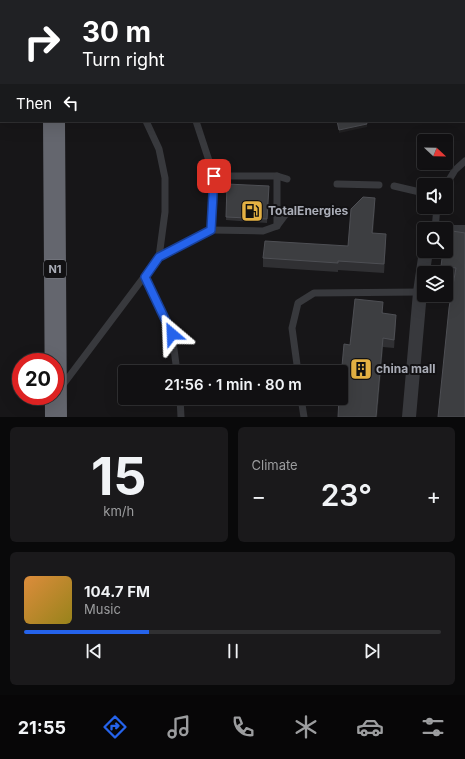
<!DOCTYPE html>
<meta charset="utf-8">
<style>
:root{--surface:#111012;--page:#1a191b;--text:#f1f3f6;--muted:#9c9d9f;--line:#303032;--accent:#2563eb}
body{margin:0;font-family:Inter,sans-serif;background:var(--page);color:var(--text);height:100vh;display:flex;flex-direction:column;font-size:15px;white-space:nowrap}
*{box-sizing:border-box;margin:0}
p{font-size:13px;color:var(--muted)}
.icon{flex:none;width:22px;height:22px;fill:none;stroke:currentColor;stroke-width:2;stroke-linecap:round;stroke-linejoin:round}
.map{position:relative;height:417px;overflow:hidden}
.sheet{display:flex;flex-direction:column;gap:10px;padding:10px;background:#09090a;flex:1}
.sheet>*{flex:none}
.hud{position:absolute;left:0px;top:0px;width:465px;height:122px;box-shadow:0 4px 16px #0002,0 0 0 1px var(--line);background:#202124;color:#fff;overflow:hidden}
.needle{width:26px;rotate:112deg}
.fabs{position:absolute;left:417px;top:134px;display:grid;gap:8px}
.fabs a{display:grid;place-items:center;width:36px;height:36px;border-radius:4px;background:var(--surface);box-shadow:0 4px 16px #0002,0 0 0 1px var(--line);font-size:20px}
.speed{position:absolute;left:12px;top:353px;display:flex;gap:8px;font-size:20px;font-weight:700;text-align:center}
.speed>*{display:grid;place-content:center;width:52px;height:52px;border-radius:50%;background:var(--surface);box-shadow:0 4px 16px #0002,0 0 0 1px var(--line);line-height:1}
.speed .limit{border:6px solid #d22;background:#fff;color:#111}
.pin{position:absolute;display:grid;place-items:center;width:34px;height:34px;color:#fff;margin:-17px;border-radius:8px;box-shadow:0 2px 6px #0006}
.me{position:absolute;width:44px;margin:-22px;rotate:334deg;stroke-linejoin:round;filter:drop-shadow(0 0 3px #0008)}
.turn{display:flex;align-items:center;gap:14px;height:84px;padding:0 16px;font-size:18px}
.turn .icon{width:52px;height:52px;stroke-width:2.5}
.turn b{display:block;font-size:28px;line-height:34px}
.then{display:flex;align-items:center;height:38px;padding:0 16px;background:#0003;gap:8px;font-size:15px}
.big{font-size:30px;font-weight:600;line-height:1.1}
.sheet .card{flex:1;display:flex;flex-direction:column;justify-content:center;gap:6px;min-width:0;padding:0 14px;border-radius:6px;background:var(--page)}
.sheet .dial{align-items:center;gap:0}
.dial b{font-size:52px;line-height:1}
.song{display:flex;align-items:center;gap:12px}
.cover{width:48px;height:48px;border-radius:6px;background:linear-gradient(135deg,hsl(30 70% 55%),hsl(50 70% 35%))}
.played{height:4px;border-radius:2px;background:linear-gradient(90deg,var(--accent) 30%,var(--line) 30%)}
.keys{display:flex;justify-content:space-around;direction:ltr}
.heat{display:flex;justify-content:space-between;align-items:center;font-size:22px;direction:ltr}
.sheet .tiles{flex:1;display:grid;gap:10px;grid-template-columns:1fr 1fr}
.card:last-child{grid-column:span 2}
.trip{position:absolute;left:118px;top:365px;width:230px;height:40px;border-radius:4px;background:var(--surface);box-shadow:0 4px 16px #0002,0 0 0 1px var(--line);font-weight:600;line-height:40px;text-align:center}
.menu{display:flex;height:64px;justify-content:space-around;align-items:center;background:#070607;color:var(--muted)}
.menu .icon{width:28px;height:28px}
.menu .current{color:var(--accent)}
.menu b{font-size:18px;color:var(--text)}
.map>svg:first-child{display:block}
.green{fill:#1d231e}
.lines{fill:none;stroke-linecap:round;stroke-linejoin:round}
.lane{stroke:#38393d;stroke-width:7}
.street{stroke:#38393d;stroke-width:14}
.highway{stroke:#64666e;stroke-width:22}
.wall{fill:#303033}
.shaded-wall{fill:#212022}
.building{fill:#3d3e41;stroke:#4e4f54}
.route-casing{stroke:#184099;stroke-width:10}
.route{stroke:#2563eb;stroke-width:7}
.labels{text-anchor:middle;stroke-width:4;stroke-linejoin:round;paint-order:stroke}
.shield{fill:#121113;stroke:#7c7e86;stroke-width:1}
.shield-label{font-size:11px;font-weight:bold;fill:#aaadb7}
.poi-label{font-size:12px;font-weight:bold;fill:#aaadb7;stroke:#121113;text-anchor:start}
</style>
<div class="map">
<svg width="465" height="417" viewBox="0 0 465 417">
<rect width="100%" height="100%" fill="#171618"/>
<rect class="green" x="204" y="0" width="187" height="1"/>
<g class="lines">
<g class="lane">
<polyline points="214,176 277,176 287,179"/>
<polyline points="337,184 379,185"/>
<polyline points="446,185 455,170 465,161"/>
<polyline points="394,186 424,193"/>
<polyline points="277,226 277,176"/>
<polyline points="435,229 437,207"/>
<polyline points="211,230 263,231 277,226 286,214"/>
<polyline points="159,257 211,230 214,176 196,121"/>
<polyline points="145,277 172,334 177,372"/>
<polyline points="298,372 292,328 298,303 314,293 420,292"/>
<polyline points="62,386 159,257 165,212 165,178 159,149 146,121"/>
<polyline points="180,398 181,417"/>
<polyline points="301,398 304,417"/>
</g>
<g class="street">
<polyline points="446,232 465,232"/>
<polyline points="409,417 420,292 426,251"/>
</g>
<g class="highway">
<polyline points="53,0 53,1"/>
<polyline points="81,0 82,1"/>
<polyline points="464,56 465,55"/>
<polyline points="54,121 56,417"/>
</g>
</g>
<g class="wall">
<polygon points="227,184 269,186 267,223 226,220"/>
<polygon points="375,206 373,233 386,243 384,273 338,270 338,272 263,267 263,258 348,246"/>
<polygon points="465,233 454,278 446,277 446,273 441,273 441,266"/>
<polygon points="383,311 383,313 396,324 394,348 383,347 377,417 338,417 350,345"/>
</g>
<g class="shaded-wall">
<polygon points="367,124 367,127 339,133 339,130"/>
<polygon points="375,198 375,206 372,242 372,233"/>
<polygon points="386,234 386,243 384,273 384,264"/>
<polygon points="396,315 396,324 394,348 394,340"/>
<polygon points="383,338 383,347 377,417 376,417"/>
</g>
<g class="building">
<polygon points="337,121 366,121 367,124 339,130"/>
<polygon points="227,184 269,186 267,219 226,217"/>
<polygon points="363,197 375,198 372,233 386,234 384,264 338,261 338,263 263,258 265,241 348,246 351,209"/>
<polygon points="446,230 465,233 465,417 438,417 449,308 456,268 441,266 443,251 446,251"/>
<polygon points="355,299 383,302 382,313 396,315 394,340 383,338 376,417 338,417 339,398 341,398 341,377 344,344 350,345"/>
</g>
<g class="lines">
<g class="route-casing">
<polyline id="route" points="172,334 145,277 159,257 211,230 214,176"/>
</g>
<use href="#route" class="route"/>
</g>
<defs>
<g id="fuel-square" transform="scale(1.15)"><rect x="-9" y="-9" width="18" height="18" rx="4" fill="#e4b143" stroke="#121113"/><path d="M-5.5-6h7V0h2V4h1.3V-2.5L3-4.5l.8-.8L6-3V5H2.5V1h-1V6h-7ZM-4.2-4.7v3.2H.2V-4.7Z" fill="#111"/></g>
<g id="building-square" transform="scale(1.15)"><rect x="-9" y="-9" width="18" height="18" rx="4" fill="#e4b143" stroke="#121113"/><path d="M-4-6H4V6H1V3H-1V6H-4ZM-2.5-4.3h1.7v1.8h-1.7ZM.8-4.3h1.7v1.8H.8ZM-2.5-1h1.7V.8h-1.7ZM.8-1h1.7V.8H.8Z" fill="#111"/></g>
</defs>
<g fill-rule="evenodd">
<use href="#fuel-square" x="252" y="211"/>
<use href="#building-square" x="361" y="369"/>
</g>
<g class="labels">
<rect class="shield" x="44" y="260" width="22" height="18" rx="3"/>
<g class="shield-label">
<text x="55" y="273">N1</text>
</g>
<g class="poi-label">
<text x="268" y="215">TotalEnergies</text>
<text x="376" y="373">china mall</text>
</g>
</g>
</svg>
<div class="fabs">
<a><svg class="needle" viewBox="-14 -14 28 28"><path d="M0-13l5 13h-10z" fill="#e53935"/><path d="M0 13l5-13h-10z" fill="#9c9d9f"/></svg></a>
<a><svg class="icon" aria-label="sound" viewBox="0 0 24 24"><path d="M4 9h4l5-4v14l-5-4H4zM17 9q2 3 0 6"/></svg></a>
<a><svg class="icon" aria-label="search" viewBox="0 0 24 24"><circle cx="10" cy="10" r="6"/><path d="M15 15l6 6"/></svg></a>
<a><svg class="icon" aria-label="layers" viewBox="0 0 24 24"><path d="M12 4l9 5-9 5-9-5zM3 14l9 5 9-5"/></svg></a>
</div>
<div class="speed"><div class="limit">20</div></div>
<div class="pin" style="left:214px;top:176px;background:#d93025"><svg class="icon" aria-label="arrive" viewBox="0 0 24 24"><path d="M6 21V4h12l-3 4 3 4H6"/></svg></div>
<svg class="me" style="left:172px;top:334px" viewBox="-20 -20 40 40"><path d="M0-17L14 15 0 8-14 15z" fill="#2563eb" stroke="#fff" stroke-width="4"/></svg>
<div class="trip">21:56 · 1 min · 80 m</div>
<div class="hud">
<div class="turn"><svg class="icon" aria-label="right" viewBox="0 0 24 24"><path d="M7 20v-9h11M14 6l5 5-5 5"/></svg><div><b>30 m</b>Turn right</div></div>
<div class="then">Then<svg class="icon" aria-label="left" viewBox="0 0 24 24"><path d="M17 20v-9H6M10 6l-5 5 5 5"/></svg></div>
</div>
</div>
<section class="sheet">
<div class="tiles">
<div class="card dial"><b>15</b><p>km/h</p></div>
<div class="card"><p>Climate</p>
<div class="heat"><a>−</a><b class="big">23°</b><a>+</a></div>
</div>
<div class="card">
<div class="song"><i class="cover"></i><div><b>104.7 FM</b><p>Music</p></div></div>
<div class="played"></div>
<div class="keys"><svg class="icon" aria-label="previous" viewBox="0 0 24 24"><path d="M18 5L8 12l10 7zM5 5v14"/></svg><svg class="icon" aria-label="pause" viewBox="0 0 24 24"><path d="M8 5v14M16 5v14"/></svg><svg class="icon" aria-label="next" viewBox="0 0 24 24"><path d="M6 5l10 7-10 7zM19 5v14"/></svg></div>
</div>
</div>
</section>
<nav class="menu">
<b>21:55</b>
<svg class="icon current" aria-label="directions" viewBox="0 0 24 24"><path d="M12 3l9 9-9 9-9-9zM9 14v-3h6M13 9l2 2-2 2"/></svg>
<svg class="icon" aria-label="music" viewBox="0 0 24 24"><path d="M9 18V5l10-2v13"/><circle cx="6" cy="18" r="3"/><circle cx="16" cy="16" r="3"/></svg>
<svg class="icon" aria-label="phone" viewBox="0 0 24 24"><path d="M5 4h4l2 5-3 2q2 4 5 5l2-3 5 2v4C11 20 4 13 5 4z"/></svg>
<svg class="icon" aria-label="climate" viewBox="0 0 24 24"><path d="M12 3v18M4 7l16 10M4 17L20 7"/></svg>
<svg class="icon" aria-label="car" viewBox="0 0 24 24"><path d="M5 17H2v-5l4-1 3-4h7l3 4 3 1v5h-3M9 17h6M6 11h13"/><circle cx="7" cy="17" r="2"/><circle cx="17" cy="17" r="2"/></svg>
<svg class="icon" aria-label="filters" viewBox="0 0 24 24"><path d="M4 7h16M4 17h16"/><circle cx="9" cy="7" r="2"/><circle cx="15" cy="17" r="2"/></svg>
</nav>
